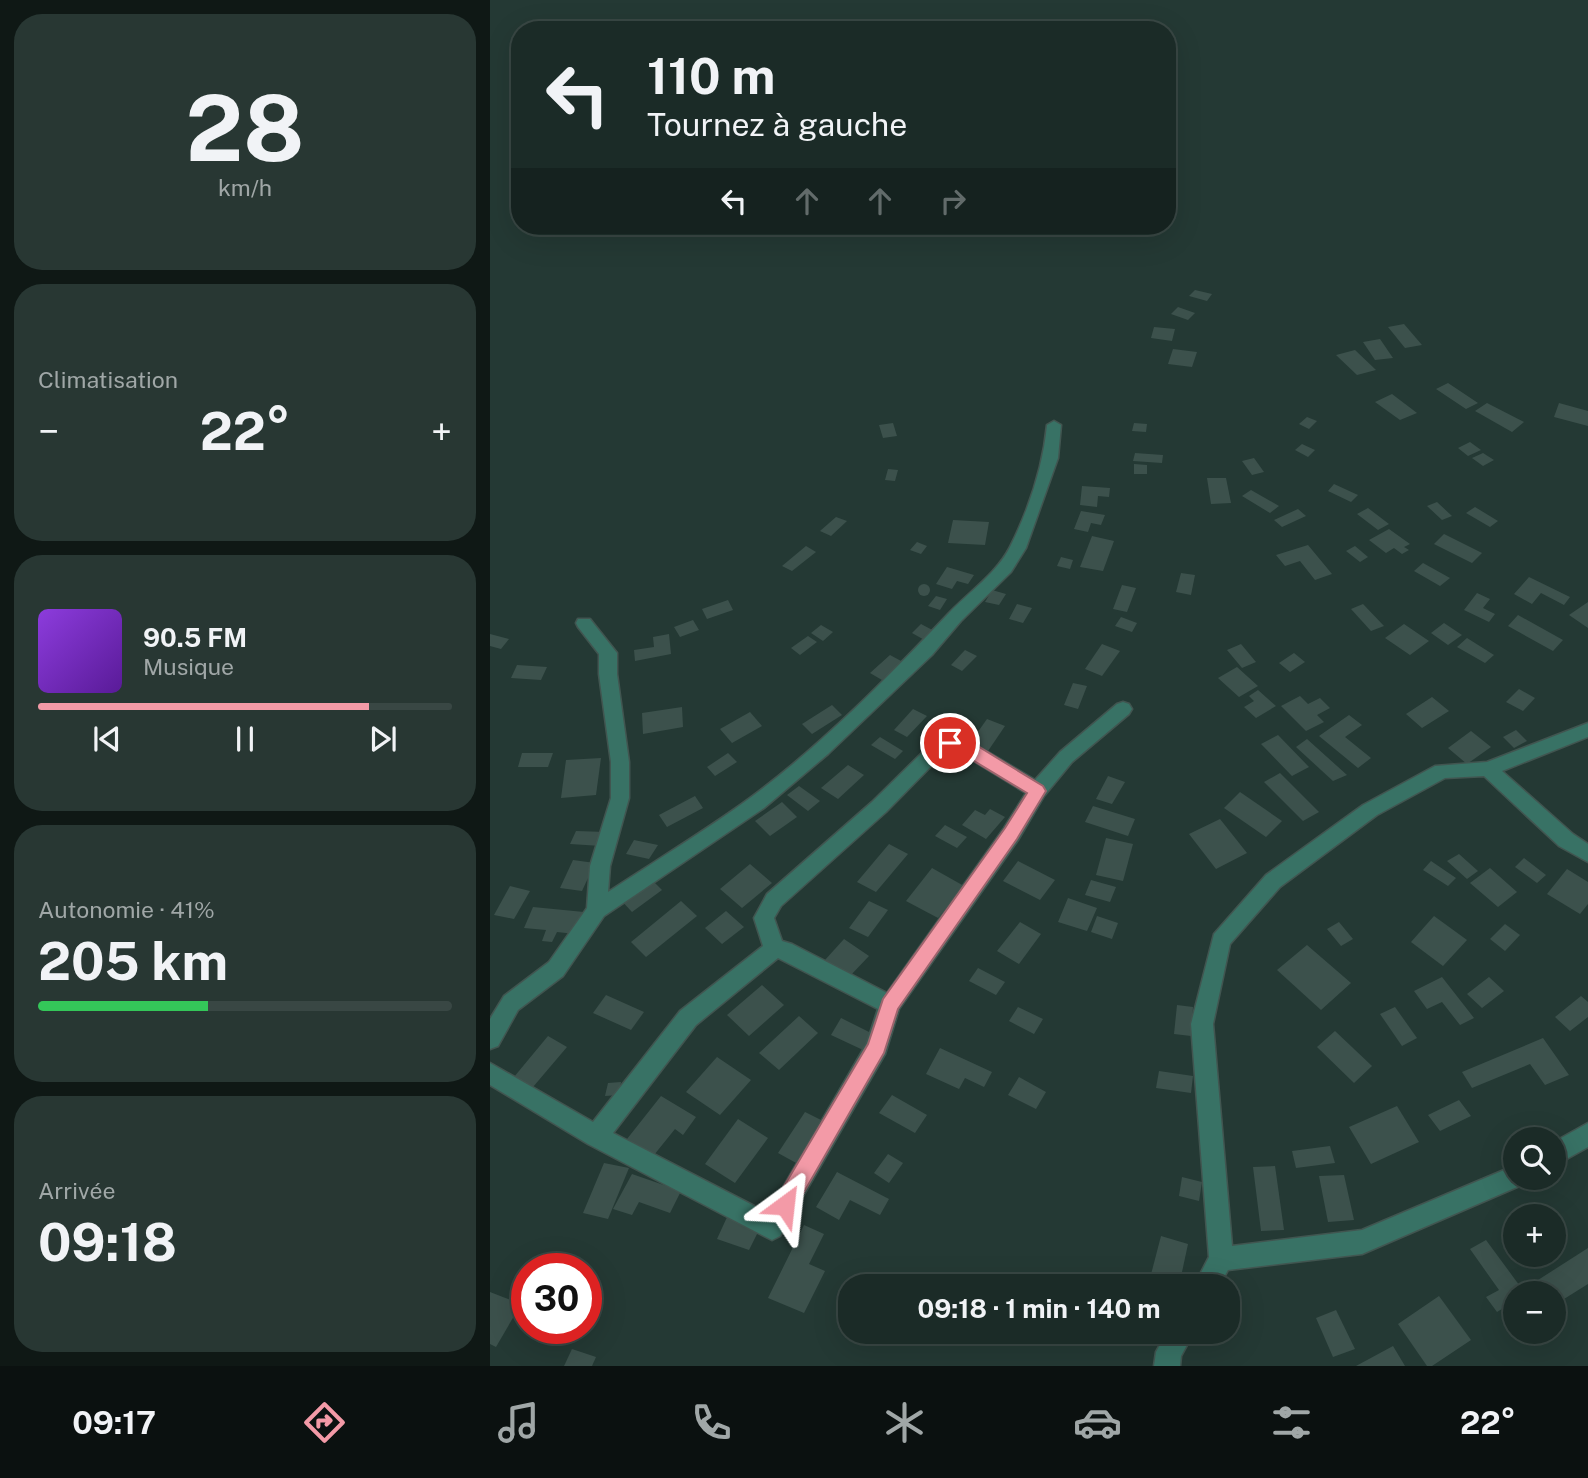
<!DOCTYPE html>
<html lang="fr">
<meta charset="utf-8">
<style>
:root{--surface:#1b2b27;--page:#283733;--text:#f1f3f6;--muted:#a0a7a7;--line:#394744;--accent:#f39aa7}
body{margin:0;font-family:"Public Sans",sans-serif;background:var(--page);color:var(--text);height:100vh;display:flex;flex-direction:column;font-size:26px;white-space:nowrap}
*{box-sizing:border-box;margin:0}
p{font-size:23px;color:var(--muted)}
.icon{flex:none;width:38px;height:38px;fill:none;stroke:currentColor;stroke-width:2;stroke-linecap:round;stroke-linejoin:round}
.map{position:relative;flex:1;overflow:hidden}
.sheet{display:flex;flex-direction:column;gap:14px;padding:14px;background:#0f1815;width:490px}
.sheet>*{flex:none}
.guide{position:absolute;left:21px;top:21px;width:665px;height:214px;border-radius:28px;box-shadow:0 7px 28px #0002,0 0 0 2px var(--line);background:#1b2b27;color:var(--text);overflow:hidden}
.controls{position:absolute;left:1013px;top:1127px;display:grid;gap:14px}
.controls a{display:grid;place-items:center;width:63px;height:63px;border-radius:50%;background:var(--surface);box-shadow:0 7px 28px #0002,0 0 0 2px var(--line);font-size:35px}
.speed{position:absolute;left:21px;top:1253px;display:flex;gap:14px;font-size:35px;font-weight:700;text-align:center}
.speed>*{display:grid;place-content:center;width:91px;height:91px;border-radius:50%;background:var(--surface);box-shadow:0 7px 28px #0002,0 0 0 2px var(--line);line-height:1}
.speed .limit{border:10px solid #d22;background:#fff;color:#111}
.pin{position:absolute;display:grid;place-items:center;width:60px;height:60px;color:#fff;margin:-30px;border:4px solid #fff;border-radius:50%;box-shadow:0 2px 7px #0007}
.me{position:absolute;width:77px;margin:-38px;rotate:30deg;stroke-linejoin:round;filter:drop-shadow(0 0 5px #0008)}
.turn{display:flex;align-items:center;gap:24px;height:147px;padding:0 21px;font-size:32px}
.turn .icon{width:91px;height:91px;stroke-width:2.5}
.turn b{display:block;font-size:49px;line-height:60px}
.lanes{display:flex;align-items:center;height:66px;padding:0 21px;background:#0003;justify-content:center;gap:35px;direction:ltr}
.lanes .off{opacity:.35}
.big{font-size:52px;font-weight:700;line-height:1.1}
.sheet .widget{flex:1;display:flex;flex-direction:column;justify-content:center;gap:10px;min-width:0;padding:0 24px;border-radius:28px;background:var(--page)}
.sheet .dial{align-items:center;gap:0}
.dial b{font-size:91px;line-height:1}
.song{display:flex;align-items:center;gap:21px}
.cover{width:84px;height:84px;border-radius:10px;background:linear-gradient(135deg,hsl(270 70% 55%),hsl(270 70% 35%))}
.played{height:7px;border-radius:4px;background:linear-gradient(90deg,var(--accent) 80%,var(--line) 80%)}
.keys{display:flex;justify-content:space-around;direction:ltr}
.heat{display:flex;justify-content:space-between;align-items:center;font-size:38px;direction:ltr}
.charge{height:10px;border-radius:5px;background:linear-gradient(90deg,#34c759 41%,var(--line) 0)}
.trip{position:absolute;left:348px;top:1274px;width:402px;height:70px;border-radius:28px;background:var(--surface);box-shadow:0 7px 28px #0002,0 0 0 2px var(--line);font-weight:700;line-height:70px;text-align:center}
.dock{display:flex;height:112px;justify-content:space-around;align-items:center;background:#0b1110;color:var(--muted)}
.dock .icon{width:49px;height:49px}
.dock .selected{color:var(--accent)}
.dock b{font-size:32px;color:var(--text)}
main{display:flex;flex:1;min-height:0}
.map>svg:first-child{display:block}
.building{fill:#3c514c}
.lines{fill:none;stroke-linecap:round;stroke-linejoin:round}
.minor-casing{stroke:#415550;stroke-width:3}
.minor{fill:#387265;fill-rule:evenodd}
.route{fill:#f39aa7;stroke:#9e646d;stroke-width:2}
</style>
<main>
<section class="sheet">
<div class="widget dial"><b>28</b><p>km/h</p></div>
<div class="widget"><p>Climatisation</p>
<div class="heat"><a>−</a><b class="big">22°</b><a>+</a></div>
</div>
<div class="widget">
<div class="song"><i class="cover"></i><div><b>90.5 FM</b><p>Musique</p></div></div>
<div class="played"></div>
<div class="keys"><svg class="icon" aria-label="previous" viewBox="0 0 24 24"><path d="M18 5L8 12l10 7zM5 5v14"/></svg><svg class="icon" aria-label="pause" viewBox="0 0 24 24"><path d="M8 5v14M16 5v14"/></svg><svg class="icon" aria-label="next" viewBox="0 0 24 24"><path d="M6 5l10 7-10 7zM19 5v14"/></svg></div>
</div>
<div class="widget"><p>Autonomie · 41%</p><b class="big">205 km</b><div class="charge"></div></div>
<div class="widget"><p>Arrivée</p><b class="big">09:18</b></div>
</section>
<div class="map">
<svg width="1098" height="1366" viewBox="0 0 1098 1366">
<rect width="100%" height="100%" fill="#243934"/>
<g class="building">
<polygon points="705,290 722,294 717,301 699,296"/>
<polygon points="688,307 705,313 698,320 681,314"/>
<polygon points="914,324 932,345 915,348 898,327"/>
<polygon points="664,327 685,329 682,341 661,338"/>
<polygon points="890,339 903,358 885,360 873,342"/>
<polygon points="683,349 707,352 702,367 678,364"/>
<polygon points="865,350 886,370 867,375 846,355"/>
<polygon points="958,383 988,403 976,409 946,389"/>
<polygon points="902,394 927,413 910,420 885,402"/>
<polygon points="997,403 1034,422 1022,432 985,411"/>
<polygon points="1069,403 1098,411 1098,426 1064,417"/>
<polygon points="817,417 827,421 819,429 809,424"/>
<polygon points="403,423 407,436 393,438 389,425"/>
<polygon points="644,423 657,424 656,432 642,431"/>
<polygon points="980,442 991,450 978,456 968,448"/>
<polygon points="812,444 825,450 818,457 805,450"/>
<polygon points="645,453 673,455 672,463 643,461"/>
<polygon points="993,453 1004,460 993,466 982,458"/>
<polygon points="764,458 774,472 762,475 752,461"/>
<polygon points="644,464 657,465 657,474 644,474"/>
<polygon points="398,469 408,470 405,481 395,480"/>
<polygon points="717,478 736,478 741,503 721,504"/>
<polygon points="844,484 868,495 861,502 838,491"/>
<polygon points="592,486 620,488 619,497 608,496 607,507 590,505"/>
<polygon points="761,490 789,506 780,513 752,496"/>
<polygon points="947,502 962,516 952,520 937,506"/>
<polygon points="985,507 1008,521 1000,527 976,513"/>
<polygon points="878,508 899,524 888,530 867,514"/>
<polygon points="808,509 816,516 792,527 784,520"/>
<polygon points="591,511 615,515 611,525 601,523 598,532 584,529"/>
<polygon points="346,517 357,521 341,536 330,531"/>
<polygon points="463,520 499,522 495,545 458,543"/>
<polygon points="899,529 920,544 914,547 919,550 912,554 904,548 896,553 879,540"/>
<polygon points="954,534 992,553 982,563 944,544"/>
<polygon points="602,536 624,541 613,571 590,567"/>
<polygon points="427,542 437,546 431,554 420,550"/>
<polygon points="818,545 842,574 825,580 810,561 795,566 786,555"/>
<polygon points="316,546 326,552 302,571 292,566"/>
<polygon points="865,546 878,557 870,562 856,551"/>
<polygon points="571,557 583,560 580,569 567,566"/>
<polygon points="933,563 960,578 950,586 924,571"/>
<polygon points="457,567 484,575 478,584 467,581 462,589 446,584"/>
<polygon points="691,573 705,575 701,595 686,592"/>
<polygon points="1039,577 1080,597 1074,605 1051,593 1042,604 1024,594"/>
<circle cx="434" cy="590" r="6"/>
<polygon points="632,585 646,588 637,612 623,609"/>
<polygon points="502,590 516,594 509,605 495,602"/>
<polygon points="987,593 1000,599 993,608 1005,614 999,622 974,610"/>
<polygon points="446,596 457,599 450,610 438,606"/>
<polygon points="238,600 243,610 217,619 212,609"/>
<polygon points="1098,602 1098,628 1079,615"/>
<polygon points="527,604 542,608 533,623 519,619"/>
<polygon points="873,604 894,626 881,631 861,609"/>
<polygon points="1028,615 1073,640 1063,651 1018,626"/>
<polygon points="631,617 647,623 642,632 625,626"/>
<polygon points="203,620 209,630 190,637 184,627"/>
<polygon points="954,623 972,635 958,645 941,633"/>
<polygon points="431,624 448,633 438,642 422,633"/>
<polygon points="914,624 939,641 920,655 895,638"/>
<polygon points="331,625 343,632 333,641 321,633"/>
<polygon points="0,634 19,639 11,649 0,646"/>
<polygon points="179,634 181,654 145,661 144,650 164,647 163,637"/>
<polygon points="318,636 327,642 310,655 301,648"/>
<polygon points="977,638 1004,655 995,663 967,647"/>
<polygon points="612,644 630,651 612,676 595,669"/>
<polygon points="751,644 766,662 752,668 737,650"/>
<polygon points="475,650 487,656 472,671 461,665"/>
<polygon points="804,653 815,662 800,672 789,663"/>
<polygon points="400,655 413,662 392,680 380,673"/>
<polygon points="27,665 57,667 51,680 21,678"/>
<polygon points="747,667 768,686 749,697 728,678"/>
<polygon points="583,683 597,686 588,709 574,705"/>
<polygon points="1029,689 1045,698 1033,711 1016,702"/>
<polygon points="768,690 786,706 766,718 754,707 764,701 759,696"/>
<polygon points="810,696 818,704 830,698 840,708 827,715 834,722 816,731 791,706"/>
<polygon points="942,697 959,711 932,728 916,714"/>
<polygon points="342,705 352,715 322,734 312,724"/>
<polygon points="192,707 193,727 153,734 152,713"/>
<polygon points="423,709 437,716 417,737 404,730"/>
<polygon points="260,712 272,726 242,743 230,729"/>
<polygon points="859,715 872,725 855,737 881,758 868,768 829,736"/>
<polygon points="497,719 515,726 498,751 480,743"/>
<polygon points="1026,730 1037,741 1024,748 1013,737"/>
<polygon points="981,731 1001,747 977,764 958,748"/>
<polygon points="788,735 819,767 802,776 771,744"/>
<polygon points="390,737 413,751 405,759 381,745"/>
<polygon points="817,739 857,775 843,781 806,747"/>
<polygon points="32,753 63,753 58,767 28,767"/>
<polygon points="238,753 247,762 225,776 217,767"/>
<polygon points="111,758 106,795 71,798 76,760"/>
<polygon points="358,765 374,775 348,799 331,788"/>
<polygon points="790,773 829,812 813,821 774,782"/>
<polygon points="618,776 635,782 622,804 606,799"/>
<polygon points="309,786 330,801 318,811 297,795"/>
<polygon points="750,792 792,821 776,837 734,808"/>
<polygon points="205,796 213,808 177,827 169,815"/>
<polygon points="292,802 307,817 280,836 265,821"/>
<polygon points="603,806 645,819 638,836 595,822"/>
<polygon points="500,809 515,817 496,839 472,825 485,810 495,815"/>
<polygon points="730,819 757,853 726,869 699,834"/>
<polygon points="455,825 477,837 467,848 445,836"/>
<polygon points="86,831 116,832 111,846 80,844"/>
<polygon points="616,838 643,844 633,881 606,875"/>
<polygon points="144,840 168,845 159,859 136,854"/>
<polygon points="399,844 418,854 386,892 367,882"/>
<polygon points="969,854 988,871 977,879 957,861"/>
<polygon points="1034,858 1056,875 1047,883 1025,867"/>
<polygon points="83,860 105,863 92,891 70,888"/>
<polygon points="528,861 565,880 550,900 513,881"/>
<polygon points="941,861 966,878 958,886 933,870"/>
<polygon points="260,864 282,883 252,908 230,889"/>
<polygon points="442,868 474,886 448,918 416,901"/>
<polygon points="1000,868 1027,892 1008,907 980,883"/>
<polygon points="1077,869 1098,882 1098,904 1090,914 1057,894"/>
<polygon points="159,877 172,890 142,912 129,898"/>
<polygon points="601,880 626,887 620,902 595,895"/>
<polygon points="20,886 40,891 24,919 4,915"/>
<polygon points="578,898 607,908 597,931 568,922"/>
<polygon points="191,901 207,916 156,957 141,942"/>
<polygon points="379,901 398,910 378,937 359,928"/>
<polygon points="43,907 94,912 85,934 67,932 62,942 52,941 56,930 34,928"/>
<polygon points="236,911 254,927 232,944 215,928"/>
<polygon points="607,916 628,923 622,939 601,932"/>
<polygon points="944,916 977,940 953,966 921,942"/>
<polygon points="530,922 551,934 529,964 507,951"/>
<polygon points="849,922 863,939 851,946 837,929"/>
<polygon points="1015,924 1030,935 1015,951 1000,939"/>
<polygon points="354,939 379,956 359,977 335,960"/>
<polygon points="817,945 861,983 831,1010 787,970"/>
<polygon points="488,968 515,982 506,995 479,981"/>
<polygon points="952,977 984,1018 970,1025 952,1002 937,1009 924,991"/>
<polygon points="999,977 1014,991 992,1008 977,994"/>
<polygon points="272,985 294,1005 259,1036 237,1015"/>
<polygon points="116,995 154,1012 141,1030 103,1013"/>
<polygon points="1091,996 1098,1002 1098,1017 1080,1031 1065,1017"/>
<polygon points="687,1005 703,1007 701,1036 684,1034"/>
<polygon points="528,1007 553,1019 544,1034 519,1021"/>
<polygon points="905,1007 927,1038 912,1046 890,1014"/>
<polygon points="309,1016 328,1033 289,1070 269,1053"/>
<polygon points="351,1018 383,1034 373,1050 341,1035"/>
<polygon points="845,1031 882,1066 864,1083 827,1047"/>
<polygon points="58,1036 77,1047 43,1087 24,1077"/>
<polygon points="1053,1038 1079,1075 1055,1085 1040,1064 982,1088 972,1072"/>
<polygon points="450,1048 502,1072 494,1087 475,1078 469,1089 436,1074"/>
<polygon points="227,1057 261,1080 230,1115 196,1092"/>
<polygon points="669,1071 703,1076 701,1093 666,1088"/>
<polygon points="529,1077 556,1092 546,1109 518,1095"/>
<polygon points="131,1082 129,1095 115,1096 118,1083"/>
<polygon points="402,1095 437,1115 425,1133 389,1113"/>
<polygon points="171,1096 206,1117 193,1135 185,1129 164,1155 137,1139"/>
<polygon points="969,1100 981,1116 950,1131 938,1115"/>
<polygon points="907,1106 929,1142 881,1164 859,1127"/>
<polygon points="315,1112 335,1122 308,1164 288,1153"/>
<polygon points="248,1119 278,1138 245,1183 215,1164"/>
<polygon points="840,1146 845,1163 806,1168 802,1151"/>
<polygon points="398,1154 413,1163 399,1183 384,1173"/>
<polygon points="114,1163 139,1168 118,1219 93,1213"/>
<polygon points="785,1166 794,1230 771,1231 763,1167"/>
<polygon points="347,1172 399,1199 390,1215 360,1200 349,1220 326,1207"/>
<polygon points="142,1174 191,1191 180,1213 149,1202 142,1215 123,1209"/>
<polygon points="854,1175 864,1220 838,1222 829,1176"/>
<polygon points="692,1177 712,1182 709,1201 689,1196"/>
<polygon points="238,1215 271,1226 259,1250 227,1239"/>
<polygon points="314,1225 334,1234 319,1264 335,1271 314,1313 278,1298"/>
<polygon points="671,1236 698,1244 689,1286 658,1286"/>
<polygon points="996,1240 1035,1293 1026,1293 1026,1300 1007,1312 996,1297 1009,1290 980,1249"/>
<polygon points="1098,1248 1098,1284 1066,1304 1064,1293 1058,1293 1048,1280"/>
<polygon points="0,1292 31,1304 6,1347 0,1344"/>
<polygon points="949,1296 981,1340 942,1366 937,1366 908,1324"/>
<polygon points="846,1310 865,1349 843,1357 826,1318"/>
<polygon points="903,1346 915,1366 866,1366"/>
<polygon points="82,1349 106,1357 102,1366 74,1366"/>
</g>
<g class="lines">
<g class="minor-casing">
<g id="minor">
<path d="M564 421 571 425 568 458 536 548 521 572 471 621 442 655 338 754 274 808 114 916 73 976 28 1010 8 1046 0 1049V1019L14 996 59 962 97 908 100 866 121 798V762L109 674V654L88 627 86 623 88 619H100L127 653V674L139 762V798L120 866 118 892C165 861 215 831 260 798 333 744 397 678 459 613 479 592 507 573 520 547 539 509 553 466 557 425Z"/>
<path d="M633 702 639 704 642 709 639 714 582 762 554 796 528 840 409 1009 395 1054 290 1236 282 1240 274 1236 98 1144 0 1085V1063L103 1122 190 1011 273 946 264 918 277 894 382 802 442 743 460 736 486 745 545 780 570 752 627 704ZM461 750 474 755 536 793 514 828 397 993 302 944 292 941 284 918 291 906 396 812 454 753ZM288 958 388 1009 377 1043 278 1213 123 1133 206 1025Z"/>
<polygon points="1098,723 1098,737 1012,771 1083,834 1098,844 1098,862 1069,846 994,776 955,778 887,815 790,887 740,944 723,1024 742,1246 872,1230 1026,1165 1026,1178 1037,1178 1034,1184 872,1254 738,1270 729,1286 704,1286 719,1257 701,1024 724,934 776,875 873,805 945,766 997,762"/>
<polygon points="1098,1123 1098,1147 1064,1166 1064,1142"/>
<polygon points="677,1332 704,1332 691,1356 690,1366 664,1366 666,1352"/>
</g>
</g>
<use href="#minor" class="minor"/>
</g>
<polygon class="route" points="460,736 486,745 553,786 556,791 527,839 408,1009 394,1053 302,1213 295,1216 287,1213 284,1205 287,1198 378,1044 393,999 515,828 537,793 474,755 454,747 451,743 454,738"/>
</svg>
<div class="controls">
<a><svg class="icon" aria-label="search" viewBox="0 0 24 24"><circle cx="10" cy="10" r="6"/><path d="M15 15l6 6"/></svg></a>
<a>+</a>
<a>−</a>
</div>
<div class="speed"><div class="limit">30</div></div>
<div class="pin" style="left:460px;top:743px;background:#d93025"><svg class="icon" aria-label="arrive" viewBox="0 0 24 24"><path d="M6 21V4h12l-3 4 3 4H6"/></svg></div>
<svg class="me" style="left:295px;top:1205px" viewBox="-20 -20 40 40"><path d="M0-17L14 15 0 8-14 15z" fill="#f39aa7" stroke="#fff" stroke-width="4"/></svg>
<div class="trip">09:18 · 1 min · 140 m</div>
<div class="guide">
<div class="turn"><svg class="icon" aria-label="left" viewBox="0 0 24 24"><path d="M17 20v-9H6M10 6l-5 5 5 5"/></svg><div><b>110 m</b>Tournez à gauche</div></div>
<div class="lanes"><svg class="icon" aria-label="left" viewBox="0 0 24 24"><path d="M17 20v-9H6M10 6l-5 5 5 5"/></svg><svg class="icon off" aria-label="ahead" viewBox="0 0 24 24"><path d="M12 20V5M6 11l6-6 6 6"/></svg><svg class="icon off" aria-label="ahead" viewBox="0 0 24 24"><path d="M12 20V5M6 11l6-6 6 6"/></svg><svg class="icon off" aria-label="right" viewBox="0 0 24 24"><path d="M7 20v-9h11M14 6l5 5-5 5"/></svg></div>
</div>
</div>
</main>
<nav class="dock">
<b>09:17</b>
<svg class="icon selected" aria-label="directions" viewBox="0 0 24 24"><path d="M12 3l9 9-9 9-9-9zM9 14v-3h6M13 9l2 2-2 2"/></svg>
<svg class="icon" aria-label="music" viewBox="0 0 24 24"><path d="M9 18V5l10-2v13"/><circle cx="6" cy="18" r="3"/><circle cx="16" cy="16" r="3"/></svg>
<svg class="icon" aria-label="phone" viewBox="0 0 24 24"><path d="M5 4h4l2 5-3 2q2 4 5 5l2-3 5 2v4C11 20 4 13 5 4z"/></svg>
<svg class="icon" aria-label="climate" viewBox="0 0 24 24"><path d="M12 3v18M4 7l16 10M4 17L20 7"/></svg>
<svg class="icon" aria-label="car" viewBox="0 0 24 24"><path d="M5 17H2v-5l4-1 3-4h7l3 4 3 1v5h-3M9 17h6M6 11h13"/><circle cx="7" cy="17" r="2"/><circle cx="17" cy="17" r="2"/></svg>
<svg class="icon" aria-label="filters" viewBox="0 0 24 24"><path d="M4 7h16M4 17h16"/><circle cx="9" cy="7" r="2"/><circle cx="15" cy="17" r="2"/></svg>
<b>22°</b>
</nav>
